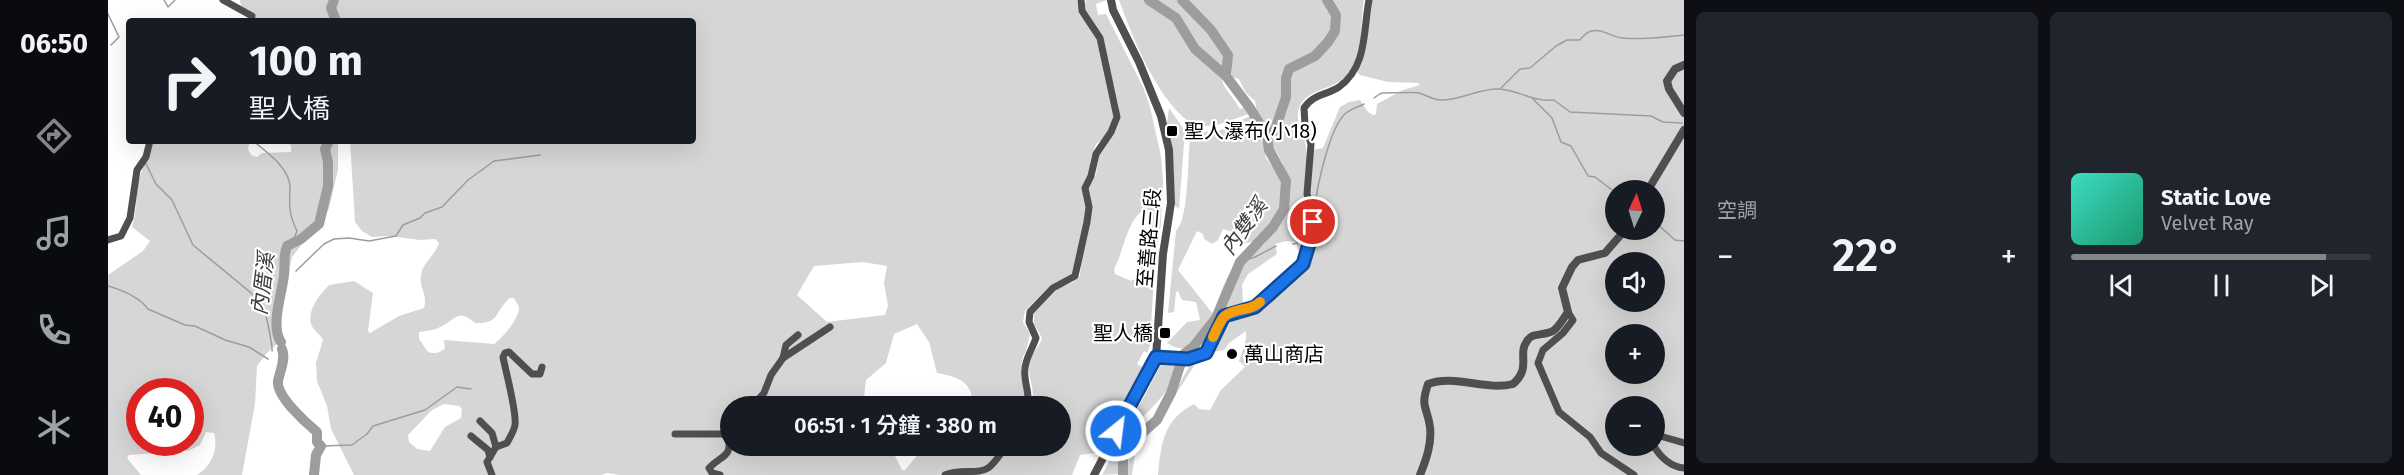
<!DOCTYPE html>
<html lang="zh-TW">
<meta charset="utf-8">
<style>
:root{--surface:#171b24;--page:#20242c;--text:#f1f3f6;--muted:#9ea1a6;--line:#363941;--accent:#858687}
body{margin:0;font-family:"Fira Sans","Noto Sans TC",sans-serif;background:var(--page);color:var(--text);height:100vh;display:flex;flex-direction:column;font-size:22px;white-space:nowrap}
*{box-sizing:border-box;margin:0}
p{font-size:20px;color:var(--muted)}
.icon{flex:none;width:33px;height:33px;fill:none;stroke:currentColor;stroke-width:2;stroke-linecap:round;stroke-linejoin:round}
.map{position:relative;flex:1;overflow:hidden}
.panel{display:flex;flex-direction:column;gap:12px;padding:12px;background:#0d0f14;width:720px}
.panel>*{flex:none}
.hud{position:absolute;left:18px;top:18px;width:570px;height:126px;border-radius:6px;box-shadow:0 6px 24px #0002;background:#171b24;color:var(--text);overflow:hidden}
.needle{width:39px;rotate:4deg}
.controls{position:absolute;left:1497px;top:180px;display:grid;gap:12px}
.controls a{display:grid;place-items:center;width:60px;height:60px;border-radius:50%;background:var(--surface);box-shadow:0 6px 24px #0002;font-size:30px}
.speed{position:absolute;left:18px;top:378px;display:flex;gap:12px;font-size:30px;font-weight:700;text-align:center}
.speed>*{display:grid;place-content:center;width:78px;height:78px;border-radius:50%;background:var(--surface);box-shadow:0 6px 24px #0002;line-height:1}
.speed .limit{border:9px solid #d22;background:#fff;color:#111}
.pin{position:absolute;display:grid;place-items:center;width:51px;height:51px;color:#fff;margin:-26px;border:3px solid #fff;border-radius:50%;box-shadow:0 2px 6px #0007}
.me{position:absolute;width:66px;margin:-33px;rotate:29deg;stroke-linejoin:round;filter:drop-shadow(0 0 4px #0008)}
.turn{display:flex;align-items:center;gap:21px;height:126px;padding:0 24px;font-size:27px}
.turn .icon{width:78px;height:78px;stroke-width:2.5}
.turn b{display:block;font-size:42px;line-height:51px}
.big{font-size:45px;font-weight:600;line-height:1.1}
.panel .widget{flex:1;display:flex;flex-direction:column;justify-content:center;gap:9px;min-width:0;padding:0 21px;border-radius:9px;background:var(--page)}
.song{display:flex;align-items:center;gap:18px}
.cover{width:72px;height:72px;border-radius:9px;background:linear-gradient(135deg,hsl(170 70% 55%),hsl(160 70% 35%))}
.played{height:6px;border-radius:3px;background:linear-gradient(90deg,var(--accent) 85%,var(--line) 85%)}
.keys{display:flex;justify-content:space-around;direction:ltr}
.heat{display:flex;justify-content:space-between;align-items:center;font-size:33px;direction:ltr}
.panel .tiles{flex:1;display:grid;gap:12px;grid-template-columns:repeat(2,1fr)}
.trip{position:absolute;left:612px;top:396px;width:351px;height:60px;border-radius:30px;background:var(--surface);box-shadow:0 6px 24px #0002;font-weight:600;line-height:60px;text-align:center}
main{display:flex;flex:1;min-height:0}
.menu{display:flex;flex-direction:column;width:108px;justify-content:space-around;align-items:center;background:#090b0e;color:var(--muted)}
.menu .icon{width:42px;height:42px}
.menu .selected{color:var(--accent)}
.menu b{font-size:27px;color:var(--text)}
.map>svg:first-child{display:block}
.green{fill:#d6d6d6;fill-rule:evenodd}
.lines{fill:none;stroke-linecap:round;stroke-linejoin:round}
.stream{stroke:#9d9d9d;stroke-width:1.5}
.river{stroke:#9d9d9d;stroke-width:10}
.minor{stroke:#4f4f4f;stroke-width:7}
.tertiary{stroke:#4f4f4f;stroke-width:8}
.route-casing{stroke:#114b97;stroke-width:15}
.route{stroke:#1a73e8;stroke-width:10}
.slow{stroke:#f59e0b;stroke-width:10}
.poi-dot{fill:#000;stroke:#fff;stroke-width:2}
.labels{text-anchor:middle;stroke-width:4.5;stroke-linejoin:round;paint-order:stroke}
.poi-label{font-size:20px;fill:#000;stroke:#fff;text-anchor:start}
.street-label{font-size:20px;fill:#000;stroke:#fff}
.water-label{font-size:21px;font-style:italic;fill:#3e3e3e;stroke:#fff}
</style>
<main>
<nav class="menu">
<b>06:50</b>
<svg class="icon selected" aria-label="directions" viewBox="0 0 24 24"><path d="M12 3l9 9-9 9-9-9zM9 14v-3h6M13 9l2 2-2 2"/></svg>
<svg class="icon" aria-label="music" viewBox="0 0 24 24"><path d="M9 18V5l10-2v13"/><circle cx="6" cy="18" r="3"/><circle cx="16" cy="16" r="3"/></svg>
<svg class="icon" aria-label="phone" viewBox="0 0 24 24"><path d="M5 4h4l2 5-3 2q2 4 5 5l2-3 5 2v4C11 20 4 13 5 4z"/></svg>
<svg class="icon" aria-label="climate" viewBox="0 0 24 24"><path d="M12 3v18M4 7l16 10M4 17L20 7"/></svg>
</nav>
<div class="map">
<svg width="1576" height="475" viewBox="0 0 1576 475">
<rect width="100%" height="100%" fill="#fff"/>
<g class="green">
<path d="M132 0H969L971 14 991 39 1006 110 1005 121 996 138 988 144 983 158 981 175 975 187 978 215 965 273 940 288 917 311 915 322 922 334 918 351 914 359 913 375 917 390 915 406H852L864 397C861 379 844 376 829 373L821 342 809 324 786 334 778 363 758 380 755 406H622V446H767L771 449 786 454 794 470H797L812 452 823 446H896C890 451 885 460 880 464 867 474 848 463 831 475H512L499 473 493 475H246L223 429 219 406 209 381 208 363 215 340C212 334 205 330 203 324 199 309 212 295 221 285L246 281 265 293 260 331 262 333 291 316 316 308C320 293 311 289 313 276 314 263 327 256 331 243L327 239 312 240 282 236 264 237 254 231 247 222 242 141H585V21H143L133 7ZM755 262 779 266 776 283 780 306 777 315 719 322 689 295 706 266ZM402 298H406C407 300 410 304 411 307 412 317 395 338 386 344L336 340 337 348C333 353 326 354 320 352L311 339V332C317 331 323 331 330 328 346 321 350 307 367 323 393 324 386 311 402 298ZM336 404 351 406 354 409 353 418 337 427 322 451 309 449 301 442 300 435 324 410Z"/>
<path d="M978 0H999L988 4 990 15 998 14 1035 87 1042 107 1053 156 1055 181 1053 224 1047 256 1042 346 1039 353 1036 351 1029 364 1034 367 987 453 972 455 964 475H848L875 473 905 446H952V406H923C929 389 919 379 921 363 922 353 932 347 934 338L926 324V313L951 288 965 282 972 276 974 253 983 217 980 194 981 185 988 175 991 152 1011 108 994 34 976 8ZM1035 210H1039C1053 227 1033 260 1028 278L1023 281 1007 274 1006 269C1016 251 1018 223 1035 210Z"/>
<path d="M1011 0H1256C1252 25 1256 55 1239 75 1226 91 1194 88 1190 112 1188 125 1197 134 1198 147 1200 171 1205 211 1201 234 1199 243 1195 251 1193 261L1188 242 1178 241 1167 244 1169 254 1140 274 1134 285 1135 305C1128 308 1119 308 1113 313 1092 326 1089 362 1059 343L1079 322 1092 320 1088 302 1074 300 1070 291 1068 292 1066 312 1060 313 1068 231C1082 219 1079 152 1083 132H1108L1144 115 1147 130 1156 144 1158 158 1168 171 1175 164 1164 144 1166 136 1149 112 1147 101 1138 93 1131 79 1124 77 1123 56 1119 55C1107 86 1117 84 1132 109L1139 107 1141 114 1109 125 1088 127C1050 103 1026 41 1011 0ZM1115 229 1127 233 1126 240 1128 243H1140L1154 239 1159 241C1153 250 1142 250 1135 257 1119 270 1112 295 1105 314L1070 270 1089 231 1095 234 1096 239 1104 244 1110 240Z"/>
<path d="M1263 0H1576V475H1043H1050C1053 443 1056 419 1086 404L1091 409 1102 410 1113 390 1137 367 1131 361 1138 339V331L1121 343 1116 350 1104 352 1107 349 1111 333 1122 317 1134 313 1146 312 1196 265 1207 210 1203 194 1205 150 1215 148 1232 107 1241 102 1252 100 1260 112 1265 115 1268 114 1269 104 1295 90 1312 85 1310 83 1280 82 1252 75 1249 72 1256 55ZM1508 190H1546V230H1508ZM1508 262H1546V302H1508ZM1508 334H1546V374H1508ZM1508 406H1546V446H1508Z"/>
<polygon points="1061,108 1077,131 1071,209 1064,203 1066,171 1059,123"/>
<path d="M45 141H142L140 149 143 155 149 157 154 153 183 152V146L179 141H230V170L221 208 214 225 199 238 184 257 173 311 174 339 158 354 149 366 147 404 134 475H89C103 466 111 450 106 433L98 432 92 445 80 451 68 449 62 452 21 455 19 458 33 475H0V275L35 251 42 241 24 227C30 210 27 190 33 173 37 161 44 154 45 141ZM32 392H82V442H32Z"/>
<path d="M1063 362 1070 365C1069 390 1032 415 1019 437 1012 450 1012 460 1010 474L994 475 1054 363Z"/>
<polygon points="1083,363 1086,366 1045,430 1028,447 1024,475 1019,475 1021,457 1026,436 1063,399"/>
</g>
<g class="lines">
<g class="stream">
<polyline points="56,0 60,7 67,0"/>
<polyline points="0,14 11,37 3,45"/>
<path d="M1393 88 1412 69 1422 68 1448 46 1459 40H1472C1475 36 1477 33 1483 31 1494 28 1503 37 1514 38 1535 40 1556 37 1576 35"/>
<path d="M1266 98C1269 96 1271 94 1274 93 1276 93 1309 92 1311 93 1319 95 1324 100 1333 100 1354 100 1371 88 1392 89 1412 91 1425 102 1446 100L1462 112 1543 116 1555 122 1574 123"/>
<polyline points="1425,99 1444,118 1453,142 1463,146 1480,176 1487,177 1508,193"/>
<path d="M145 141C159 152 183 169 182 189 181 205 181 215 189 231L185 241"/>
<path d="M38 164 48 184 64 200 85 245 154 302C157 308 165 347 164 351"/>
<path d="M1207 207C1209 186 1222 126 1238 113 1243 109 1250 107 1256 104"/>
<polyline points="1546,221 1567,240 1576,241"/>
<polyline points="1185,244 1197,241 1201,236 1202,228"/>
<polyline points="1132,262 1147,257 1168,246"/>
<polyline points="188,271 216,244 226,239 241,238 261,241 288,236 295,225 312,218 317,213 334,207 360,180 386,161 432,155"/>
<path d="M0 286C14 290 31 297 40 309L77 325 87 326 117 340 141 347 160 359"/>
<polyline points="213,446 244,445 259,434 265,426 317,410 349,387 363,389"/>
</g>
<g class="river">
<polyline points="226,0 223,8 228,21"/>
<polyline points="1041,0 1068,18 1087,49 1118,76"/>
<polyline points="1159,136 1167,130 1178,97 1178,78 1181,69 1207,56 1220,42 1227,31 1228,15 1219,0"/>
<path d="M173 342C162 326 174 294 176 275 177 265 175 256 179 246L193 239 211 224 220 186V162L217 149 221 141"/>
<path d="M174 349C178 359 172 371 170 381 168 396 198 423 209 432V442L213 446 208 455 206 475"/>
<polyline points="1015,475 1015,452 1027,439 1049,420 1063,393 1076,354 1085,347 1108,318 1132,262 1165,227 1176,209 1178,181 1161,150 1159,136 1142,108 1118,76 1120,55 1103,30 1074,0"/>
</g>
<g class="minor">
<polyline points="115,0 144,16 142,21"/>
<polyline points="0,240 13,236 22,218 29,170 38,157 42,141"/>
<polyline points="1460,312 1465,320 1455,333 1435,350 1430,363 1451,412 1482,437 1493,453 1526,475"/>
<path d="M1048 357 1079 359 1098 353 1116 316 1147 307 1195 263 1205 234V222L1204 211 1199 194 1203 144 1197 125 1196 108C1205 94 1219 95 1231 87 1260 66 1255 30 1261 0"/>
<polyline points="675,358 678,345 690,335"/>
<polyline points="644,406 656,393 663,375 675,358 722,327"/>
<path d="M919 406C922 394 918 389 917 377 915 362 923 352 928 338L921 322 922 312 945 288 967 276 979 222 981 207 977 188 983 176 988 154 1003 132 1009 117 992 38 974 11 973 0"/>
<polyline points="372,421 384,433 388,447"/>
<polyline points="567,434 614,434 620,436"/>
<polyline points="363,436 380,450 382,457"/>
<polyline points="1546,437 1552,436 1576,443"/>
<path d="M1546 446C1552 457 1563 467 1576 468"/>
<path d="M384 475 379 462 388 447 399 443C402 437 406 431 407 425 409 412 398 373 395 357L397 353 401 352 424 374H432L434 367"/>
<path d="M612 475 604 473 601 468C613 455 625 458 620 436L622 434"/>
<path d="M837 475C851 468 870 475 880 468 888 463 892 452 900 446"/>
</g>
<g class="tertiary">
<polyline points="1576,65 1567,69 1559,81 1561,89 1576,113"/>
<polyline points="1540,190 1576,130"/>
<polyline points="986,475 1048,357 1055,254 1063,203 1061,150 1053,116 1031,62 1005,10 1003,0"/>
<path d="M1312 475C1318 460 1324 444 1322 427 1319 406 1312 408 1320 384 1347 374 1378 391 1405 384 1424 367 1409 355 1419 341 1424 332 1436 336 1445 331 1451 327 1455 319 1460 312L1454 288 1464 267 1470 260 1497 253 1517 230"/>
</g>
</g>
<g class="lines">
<g class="route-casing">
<polyline id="route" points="1008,431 1048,357 1080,359 1098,353 1116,316 1147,307 1195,264 1204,234 1205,222"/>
</g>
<use href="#route" class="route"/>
<path class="slow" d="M1105 337C1108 331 1112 320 1117 316 1127 307 1142 312 1152 302"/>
</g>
<g class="poi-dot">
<rect x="1058" y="125" width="12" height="12" rx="3"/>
<rect x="1051" y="327" width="12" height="12" rx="3"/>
<circle cx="1124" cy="354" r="6"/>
</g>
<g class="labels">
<g class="poi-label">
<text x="1076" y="138">聖人瀑布(小18)</text>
<text x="1045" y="340" text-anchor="end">聖人橋</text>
<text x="1136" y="361">萬山商店</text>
</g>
<g class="street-label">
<text transform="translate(1041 238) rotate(-85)" y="7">至善路三段</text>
</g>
<g class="water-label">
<text transform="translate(1136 227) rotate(-54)" y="7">內雙溪</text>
<text transform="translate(155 284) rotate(-83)" y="7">內厝溪</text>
</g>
</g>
</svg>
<div class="controls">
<a><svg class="needle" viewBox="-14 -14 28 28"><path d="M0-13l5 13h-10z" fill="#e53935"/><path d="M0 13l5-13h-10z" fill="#9ea1a6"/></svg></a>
<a><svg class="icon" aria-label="sound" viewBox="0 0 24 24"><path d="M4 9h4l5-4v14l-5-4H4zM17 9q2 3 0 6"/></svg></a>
<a>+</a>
<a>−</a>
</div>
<div class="speed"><div class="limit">40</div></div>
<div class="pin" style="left:1205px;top:222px;background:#d93025"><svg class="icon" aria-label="arrive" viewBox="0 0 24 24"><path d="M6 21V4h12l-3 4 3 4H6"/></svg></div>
<svg class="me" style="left:1008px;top:431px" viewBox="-20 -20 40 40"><circle r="17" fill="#1a73e8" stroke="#fff" stroke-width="3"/><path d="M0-11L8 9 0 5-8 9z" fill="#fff"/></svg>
<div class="trip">06:51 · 1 分鐘 · 380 m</div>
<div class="hud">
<div class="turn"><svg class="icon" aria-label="right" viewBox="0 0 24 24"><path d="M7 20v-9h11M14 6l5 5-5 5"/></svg><div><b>100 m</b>聖人橋</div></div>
</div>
</div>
<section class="panel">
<div class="tiles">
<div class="widget"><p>空調</p>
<div class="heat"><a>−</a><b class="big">22°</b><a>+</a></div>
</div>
<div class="widget">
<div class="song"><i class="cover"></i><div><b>Static Love</b><p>Velvet Ray</p></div></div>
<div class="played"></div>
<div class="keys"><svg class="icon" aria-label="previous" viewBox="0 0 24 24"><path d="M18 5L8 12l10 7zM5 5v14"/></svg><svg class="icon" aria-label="pause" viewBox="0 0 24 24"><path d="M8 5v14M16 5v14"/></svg><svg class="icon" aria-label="next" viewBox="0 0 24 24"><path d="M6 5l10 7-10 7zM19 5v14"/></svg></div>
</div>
</div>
</section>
</main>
